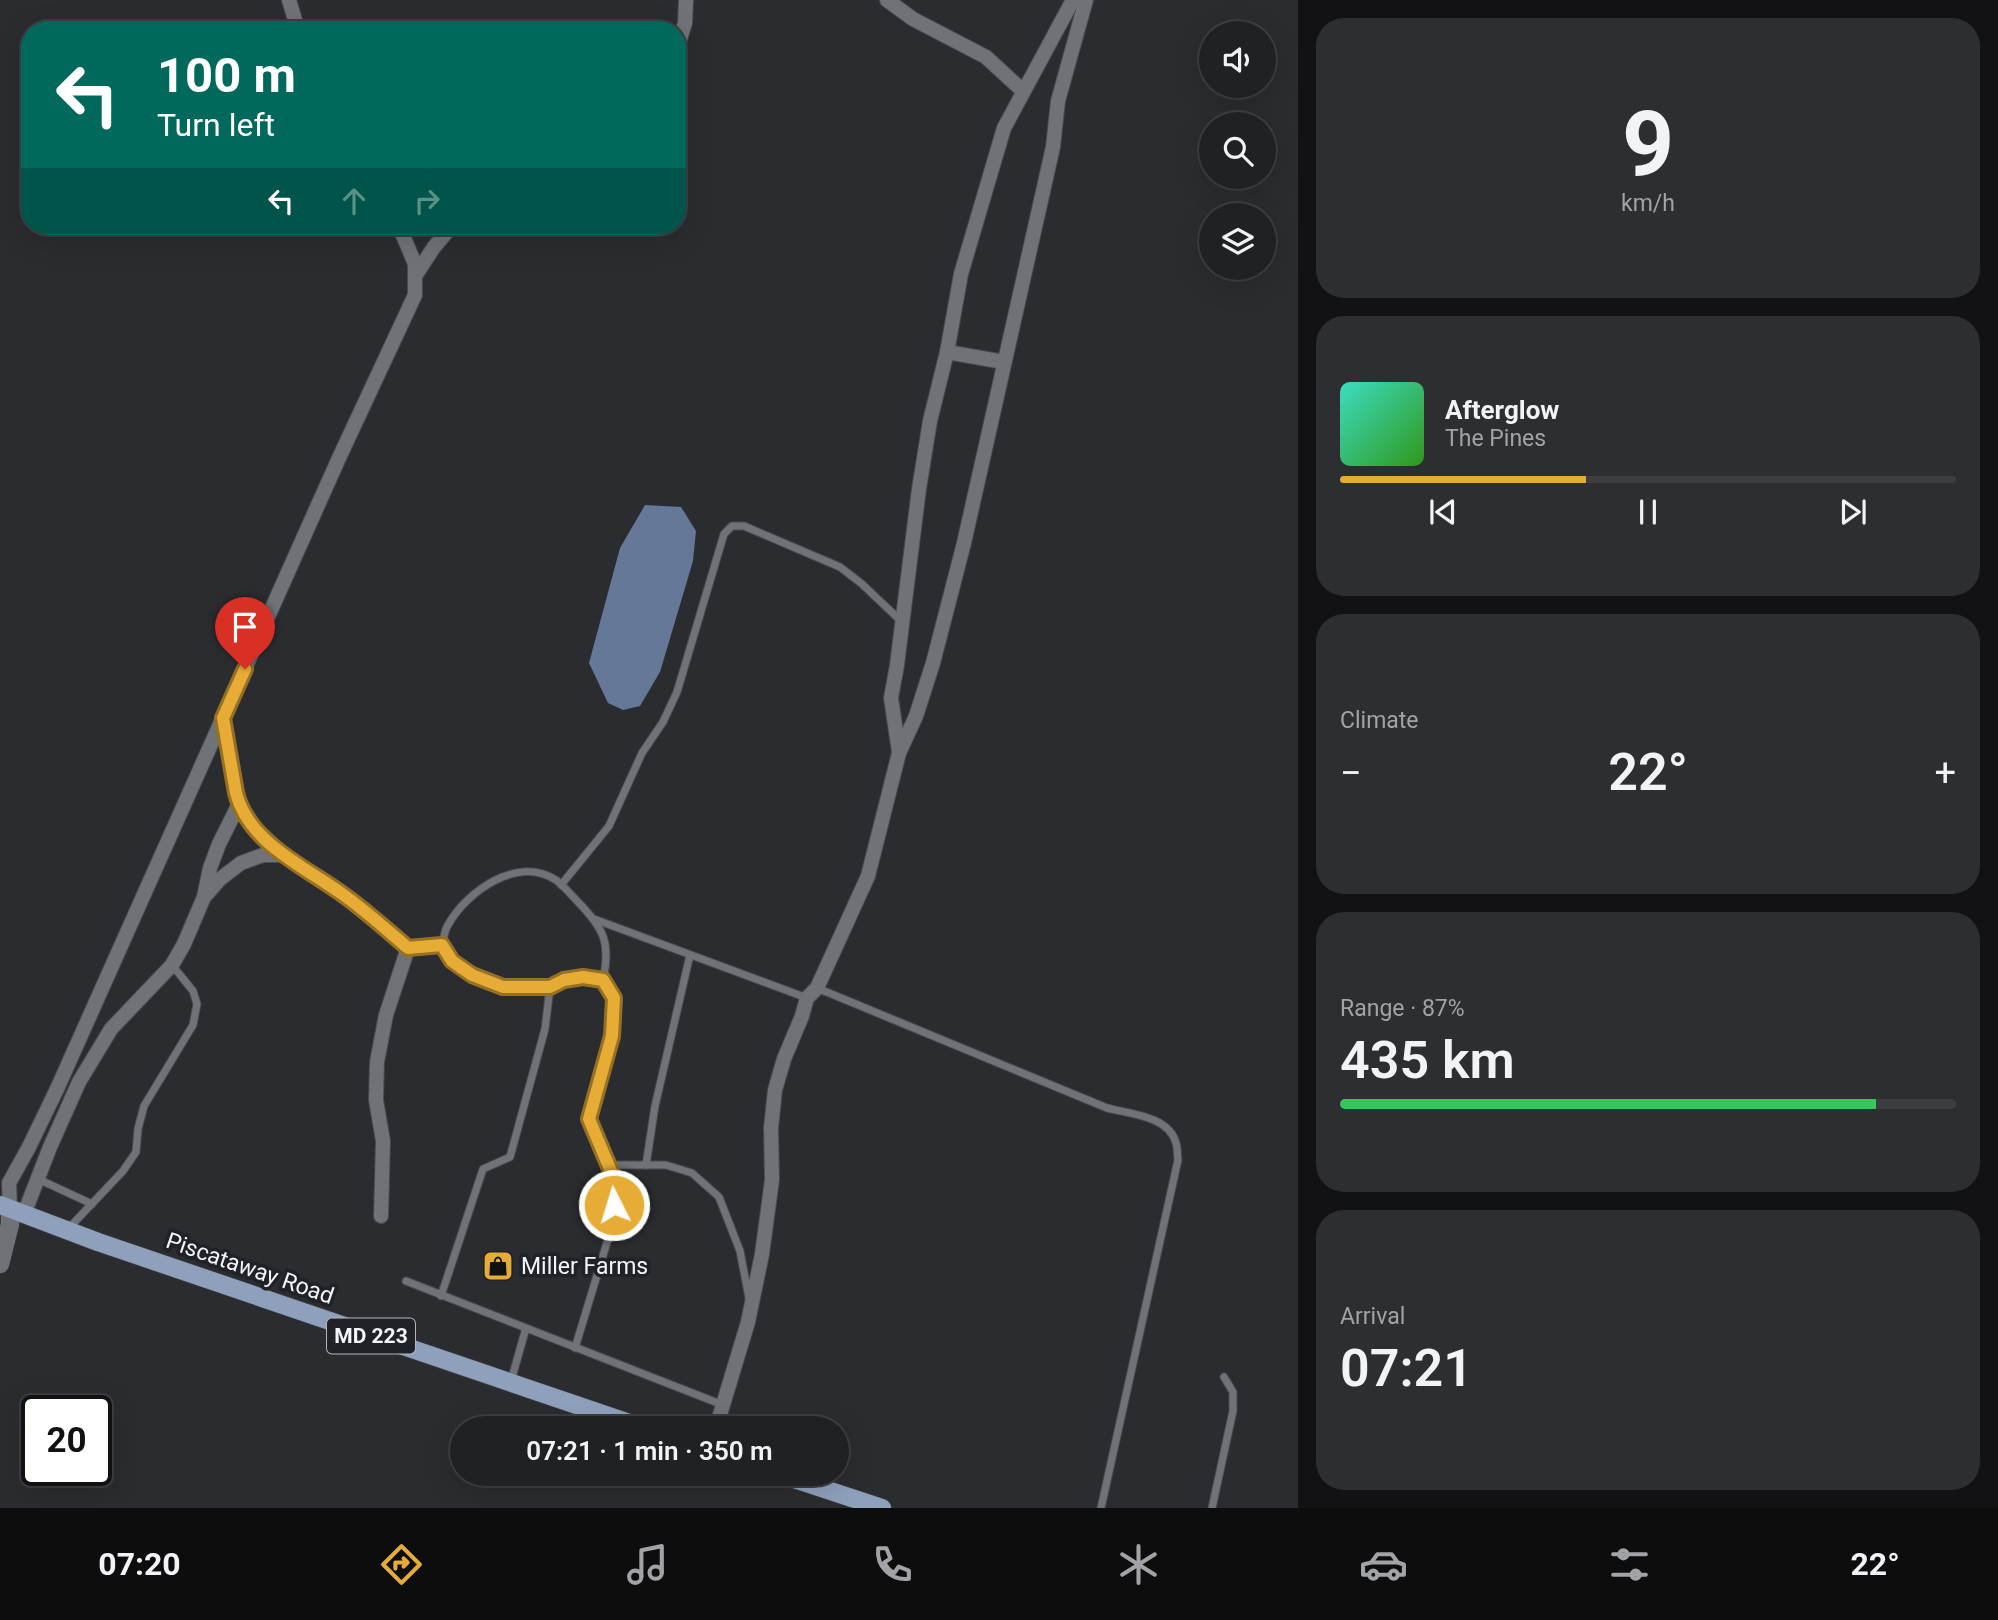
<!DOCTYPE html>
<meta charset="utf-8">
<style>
:root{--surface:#202124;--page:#2d2e31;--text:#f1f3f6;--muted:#a2a3a6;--line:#3d3e41;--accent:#e6ac36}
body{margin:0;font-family:Roboto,sans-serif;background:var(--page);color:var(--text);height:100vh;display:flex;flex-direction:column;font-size:26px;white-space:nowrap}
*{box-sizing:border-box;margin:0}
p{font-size:23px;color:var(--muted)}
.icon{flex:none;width:38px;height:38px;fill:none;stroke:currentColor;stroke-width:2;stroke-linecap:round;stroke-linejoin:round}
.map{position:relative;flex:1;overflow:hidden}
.panel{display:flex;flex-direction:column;gap:18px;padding:18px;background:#121214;width:700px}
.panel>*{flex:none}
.top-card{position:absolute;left:21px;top:21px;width:665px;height:214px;border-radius:28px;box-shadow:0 7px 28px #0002,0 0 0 2px var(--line);background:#00695c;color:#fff;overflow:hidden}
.controls{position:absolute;left:1199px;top:21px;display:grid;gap:14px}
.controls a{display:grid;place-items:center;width:77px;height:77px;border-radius:50%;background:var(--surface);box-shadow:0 7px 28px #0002,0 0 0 2px var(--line);font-size:35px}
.speed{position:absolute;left:21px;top:1395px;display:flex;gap:14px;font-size:35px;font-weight:700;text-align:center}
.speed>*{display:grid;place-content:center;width:91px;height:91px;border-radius:50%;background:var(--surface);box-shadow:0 7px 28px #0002,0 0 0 2px var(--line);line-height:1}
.speed .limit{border:4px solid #111;border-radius:10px;background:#fff;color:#111}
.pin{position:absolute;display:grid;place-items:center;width:60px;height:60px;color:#fff;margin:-72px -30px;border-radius:50% 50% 50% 0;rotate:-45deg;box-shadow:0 0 7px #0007}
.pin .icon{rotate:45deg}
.me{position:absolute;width:77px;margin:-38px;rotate:355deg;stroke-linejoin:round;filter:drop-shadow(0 0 5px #0008)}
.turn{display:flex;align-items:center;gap:24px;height:147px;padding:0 21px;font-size:32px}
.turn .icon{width:91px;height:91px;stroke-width:2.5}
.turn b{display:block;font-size:49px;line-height:60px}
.lanes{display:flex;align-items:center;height:66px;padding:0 21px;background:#0003;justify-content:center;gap:35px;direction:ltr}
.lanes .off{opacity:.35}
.big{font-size:52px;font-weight:600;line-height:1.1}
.panel .card{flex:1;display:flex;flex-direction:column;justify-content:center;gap:10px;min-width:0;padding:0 24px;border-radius:28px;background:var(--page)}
.panel .dial{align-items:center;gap:0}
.dial b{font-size:91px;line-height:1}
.song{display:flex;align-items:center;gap:21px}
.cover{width:84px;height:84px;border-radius:10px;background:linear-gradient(135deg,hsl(170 70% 55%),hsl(110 70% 35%))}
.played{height:7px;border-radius:4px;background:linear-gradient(90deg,var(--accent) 40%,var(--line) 40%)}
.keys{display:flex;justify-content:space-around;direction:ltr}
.heat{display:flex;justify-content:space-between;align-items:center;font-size:38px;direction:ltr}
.charge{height:10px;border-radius:5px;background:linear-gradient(90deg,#34c759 87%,var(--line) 0)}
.trip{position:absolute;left:450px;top:1416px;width:399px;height:70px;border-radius:35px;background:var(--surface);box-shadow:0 7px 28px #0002,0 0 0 2px var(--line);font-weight:600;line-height:70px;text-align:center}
.menu{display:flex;height:112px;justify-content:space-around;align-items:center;background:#0d0d0e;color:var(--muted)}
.menu .icon{width:49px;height:49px}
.menu .on{color:var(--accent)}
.menu b{font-size:32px;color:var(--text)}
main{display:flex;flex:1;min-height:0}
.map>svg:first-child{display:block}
.water{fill:#657898}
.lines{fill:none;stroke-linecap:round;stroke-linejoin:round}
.lane-casing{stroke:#484b4e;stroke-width:9}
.street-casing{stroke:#484b4e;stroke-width:16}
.secondary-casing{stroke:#484b4e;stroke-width:19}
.primary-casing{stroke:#484b4e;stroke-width:19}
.lane{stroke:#6f7277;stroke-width:7}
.street{stroke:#6f7277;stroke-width:14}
.secondary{stroke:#6f7277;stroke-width:18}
.primary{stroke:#8fa0bc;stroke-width:18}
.route-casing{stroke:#967023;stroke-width:18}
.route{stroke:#e6ac36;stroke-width:12}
.labels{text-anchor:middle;stroke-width:7;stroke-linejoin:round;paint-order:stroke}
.shield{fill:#202227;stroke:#b4b6b9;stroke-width:2}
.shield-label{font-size:21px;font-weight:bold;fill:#f3f5f8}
.poi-label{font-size:23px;fill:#f3f5f8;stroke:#202227;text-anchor:start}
.street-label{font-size:23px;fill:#f3f5f8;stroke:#202227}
</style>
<main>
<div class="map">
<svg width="1298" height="1508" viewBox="0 0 1298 1508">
<rect width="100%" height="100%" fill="#2a2c30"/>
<polygon class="water" points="645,505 681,507 696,531 693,561 660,672 640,706 623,710 608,703 589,663 620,548"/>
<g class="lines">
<g class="lane-casing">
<g id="lane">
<polyline points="561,885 609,826 642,753 663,722 677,692 724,534 732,526 744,526 840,567 862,584 901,621"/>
<polyline points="594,919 807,998"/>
<path d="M550 987C568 978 583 977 603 980L614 998 612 1036 589 1119 616 1183 612 1226 575 1348"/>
<path d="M817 988 1107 1108C1130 1114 1169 1116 1176 1143 1178 1148 1177 1155 1178 1160L1101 1508"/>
<polyline points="608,1165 666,1165 692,1173 719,1197 740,1251 749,1298"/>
<polyline points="646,1165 655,1106 690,955"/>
<polyline points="38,1179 92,1204"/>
<polyline points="67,1230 123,1171 136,1152 138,1129 144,1106 193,1025 197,1004 193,991 172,965"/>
<polyline points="406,1281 723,1405"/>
<path d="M441 1296 483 1169 510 1157 545 1029 550 987C535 986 520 988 505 987 480 984 455 966 442 945 444 939 444 931 448 925 467 891 518 855 556 880 564 886 572 896 579 903 604 929 611 943 603 980"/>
<polyline points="511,1381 526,1328"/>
<polyline points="1212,1508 1233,1411 1233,1392 1224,1377"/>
</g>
</g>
<g class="street-casing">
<g id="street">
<polyline points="289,0 298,30"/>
<polyline points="887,0 913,19 986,57 1023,91"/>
<polyline points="677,49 685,23 686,0"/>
<polyline points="415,276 434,247 452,226"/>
<polyline points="947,352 1004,362"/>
<polyline points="899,752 891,698 897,665 919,489 930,421 947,352 961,274 1004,128 1073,0"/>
<polyline points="239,804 255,828 284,855"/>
<polyline points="206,895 220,879 241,863 263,855 284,855 344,895 408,948 386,1015 377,1062 376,1100 383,1141 381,1216"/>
<polyline points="408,948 442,945"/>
<polyline points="10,1209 9,1183 29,1147 57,1089 339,458 415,295 415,264 399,226"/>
<polyline points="24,1214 50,1147 79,1082 111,1029 172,965 184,944 204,897 210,868 219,844 239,804 223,717"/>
<polyline points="716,1428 748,1322 762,1254 772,1180 771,1128 775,1090 784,1059 802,1016 807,998 817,988 868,876 899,753 916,716 933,663 964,543 1053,147 1058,101 1086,0"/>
</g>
</g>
<g class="secondary-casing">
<polyline id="secondary" points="0,1264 10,1224 10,1209"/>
</g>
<g class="primary-casing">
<g id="primary">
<polyline points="0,1205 98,1242 644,1428"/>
<polyline points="779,1474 882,1508"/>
</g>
</g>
<use href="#lane" class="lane"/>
<use href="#street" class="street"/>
<use href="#secondary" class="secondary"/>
<use href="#primary" class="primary"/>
</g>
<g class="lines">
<g class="route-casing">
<path id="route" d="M245 669 223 718 236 793C249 844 306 867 345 896 367 912 387 930 408 948L442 945 452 961 472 975 503 987H550L564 980 583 977 603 980 614 998 612 1036 589 1119 616 1183 614 1205"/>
</g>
<use href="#route" class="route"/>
</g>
<defs>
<g id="shop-square" transform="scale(1.575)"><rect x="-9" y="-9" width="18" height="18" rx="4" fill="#e6ac36" stroke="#202227"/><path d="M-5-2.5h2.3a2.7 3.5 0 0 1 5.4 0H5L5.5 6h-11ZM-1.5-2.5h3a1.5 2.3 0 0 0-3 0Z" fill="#111"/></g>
</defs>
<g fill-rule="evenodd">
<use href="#shop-square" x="498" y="1266"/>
</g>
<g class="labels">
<rect class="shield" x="327" y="1318.5" width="88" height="35" rx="5"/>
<g class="shield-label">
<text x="371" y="1343">MD 223</text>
</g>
<g class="poi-label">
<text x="521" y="1274">Miller Farms</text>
</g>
<g class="street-label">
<text transform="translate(250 1268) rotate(19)" y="8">Piscataway Road</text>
</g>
</g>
</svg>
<div class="controls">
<a><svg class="icon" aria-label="sound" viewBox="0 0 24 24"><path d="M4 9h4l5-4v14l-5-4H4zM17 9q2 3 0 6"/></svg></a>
<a><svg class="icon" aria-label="search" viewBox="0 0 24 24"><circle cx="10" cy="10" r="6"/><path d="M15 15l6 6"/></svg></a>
<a><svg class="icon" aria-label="layers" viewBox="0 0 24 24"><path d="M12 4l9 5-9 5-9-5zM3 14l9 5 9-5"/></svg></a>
</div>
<div class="speed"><div class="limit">20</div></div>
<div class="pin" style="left:245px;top:669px;background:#d93025"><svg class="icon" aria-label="arrive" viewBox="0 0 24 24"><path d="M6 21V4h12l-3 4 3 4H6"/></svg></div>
<svg class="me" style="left:614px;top:1205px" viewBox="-20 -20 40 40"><circle r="17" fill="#e6ac36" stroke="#fff" stroke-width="3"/><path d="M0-11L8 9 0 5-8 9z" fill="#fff"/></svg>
<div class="trip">07:21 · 1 min · 350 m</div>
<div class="top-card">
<div class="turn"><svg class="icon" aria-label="left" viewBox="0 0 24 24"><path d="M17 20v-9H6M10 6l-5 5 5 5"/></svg><div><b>100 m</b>Turn left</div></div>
<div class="lanes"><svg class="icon" aria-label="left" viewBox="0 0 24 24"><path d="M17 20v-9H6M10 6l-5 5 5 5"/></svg><svg class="icon off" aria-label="ahead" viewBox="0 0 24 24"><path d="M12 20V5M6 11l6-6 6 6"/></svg><svg class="icon off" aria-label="right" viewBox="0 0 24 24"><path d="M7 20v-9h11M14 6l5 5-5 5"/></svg></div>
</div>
</div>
<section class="panel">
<div class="card dial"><b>9</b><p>km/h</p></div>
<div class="card">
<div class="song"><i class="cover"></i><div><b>Afterglow</b><p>The Pines</p></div></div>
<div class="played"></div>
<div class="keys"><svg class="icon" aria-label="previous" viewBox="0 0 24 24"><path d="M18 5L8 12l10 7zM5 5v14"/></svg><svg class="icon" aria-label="pause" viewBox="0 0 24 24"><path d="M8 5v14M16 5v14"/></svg><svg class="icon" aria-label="next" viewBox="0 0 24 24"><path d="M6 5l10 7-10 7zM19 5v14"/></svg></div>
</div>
<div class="card"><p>Climate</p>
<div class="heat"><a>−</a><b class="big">22°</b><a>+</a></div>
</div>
<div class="card"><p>Range · 87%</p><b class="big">435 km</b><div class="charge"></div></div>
<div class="card"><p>Arrival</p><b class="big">07:21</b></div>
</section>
</main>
<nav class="menu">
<b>07:20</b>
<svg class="icon on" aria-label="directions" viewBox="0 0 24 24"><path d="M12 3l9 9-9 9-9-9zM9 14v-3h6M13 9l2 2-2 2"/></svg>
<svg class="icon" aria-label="music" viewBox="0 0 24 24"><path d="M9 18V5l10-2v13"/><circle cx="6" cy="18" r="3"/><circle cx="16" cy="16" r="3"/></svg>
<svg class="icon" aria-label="phone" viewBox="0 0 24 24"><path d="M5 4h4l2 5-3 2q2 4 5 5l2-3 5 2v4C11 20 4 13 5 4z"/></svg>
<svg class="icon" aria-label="climate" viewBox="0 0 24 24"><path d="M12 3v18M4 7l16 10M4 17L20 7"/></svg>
<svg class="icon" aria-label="car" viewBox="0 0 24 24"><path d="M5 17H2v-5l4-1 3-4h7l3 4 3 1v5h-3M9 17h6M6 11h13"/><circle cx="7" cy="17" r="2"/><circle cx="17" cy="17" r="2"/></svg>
<svg class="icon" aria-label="filters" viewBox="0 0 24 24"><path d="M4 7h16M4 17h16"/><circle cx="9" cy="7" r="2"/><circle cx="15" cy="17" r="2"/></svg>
<b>22°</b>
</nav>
